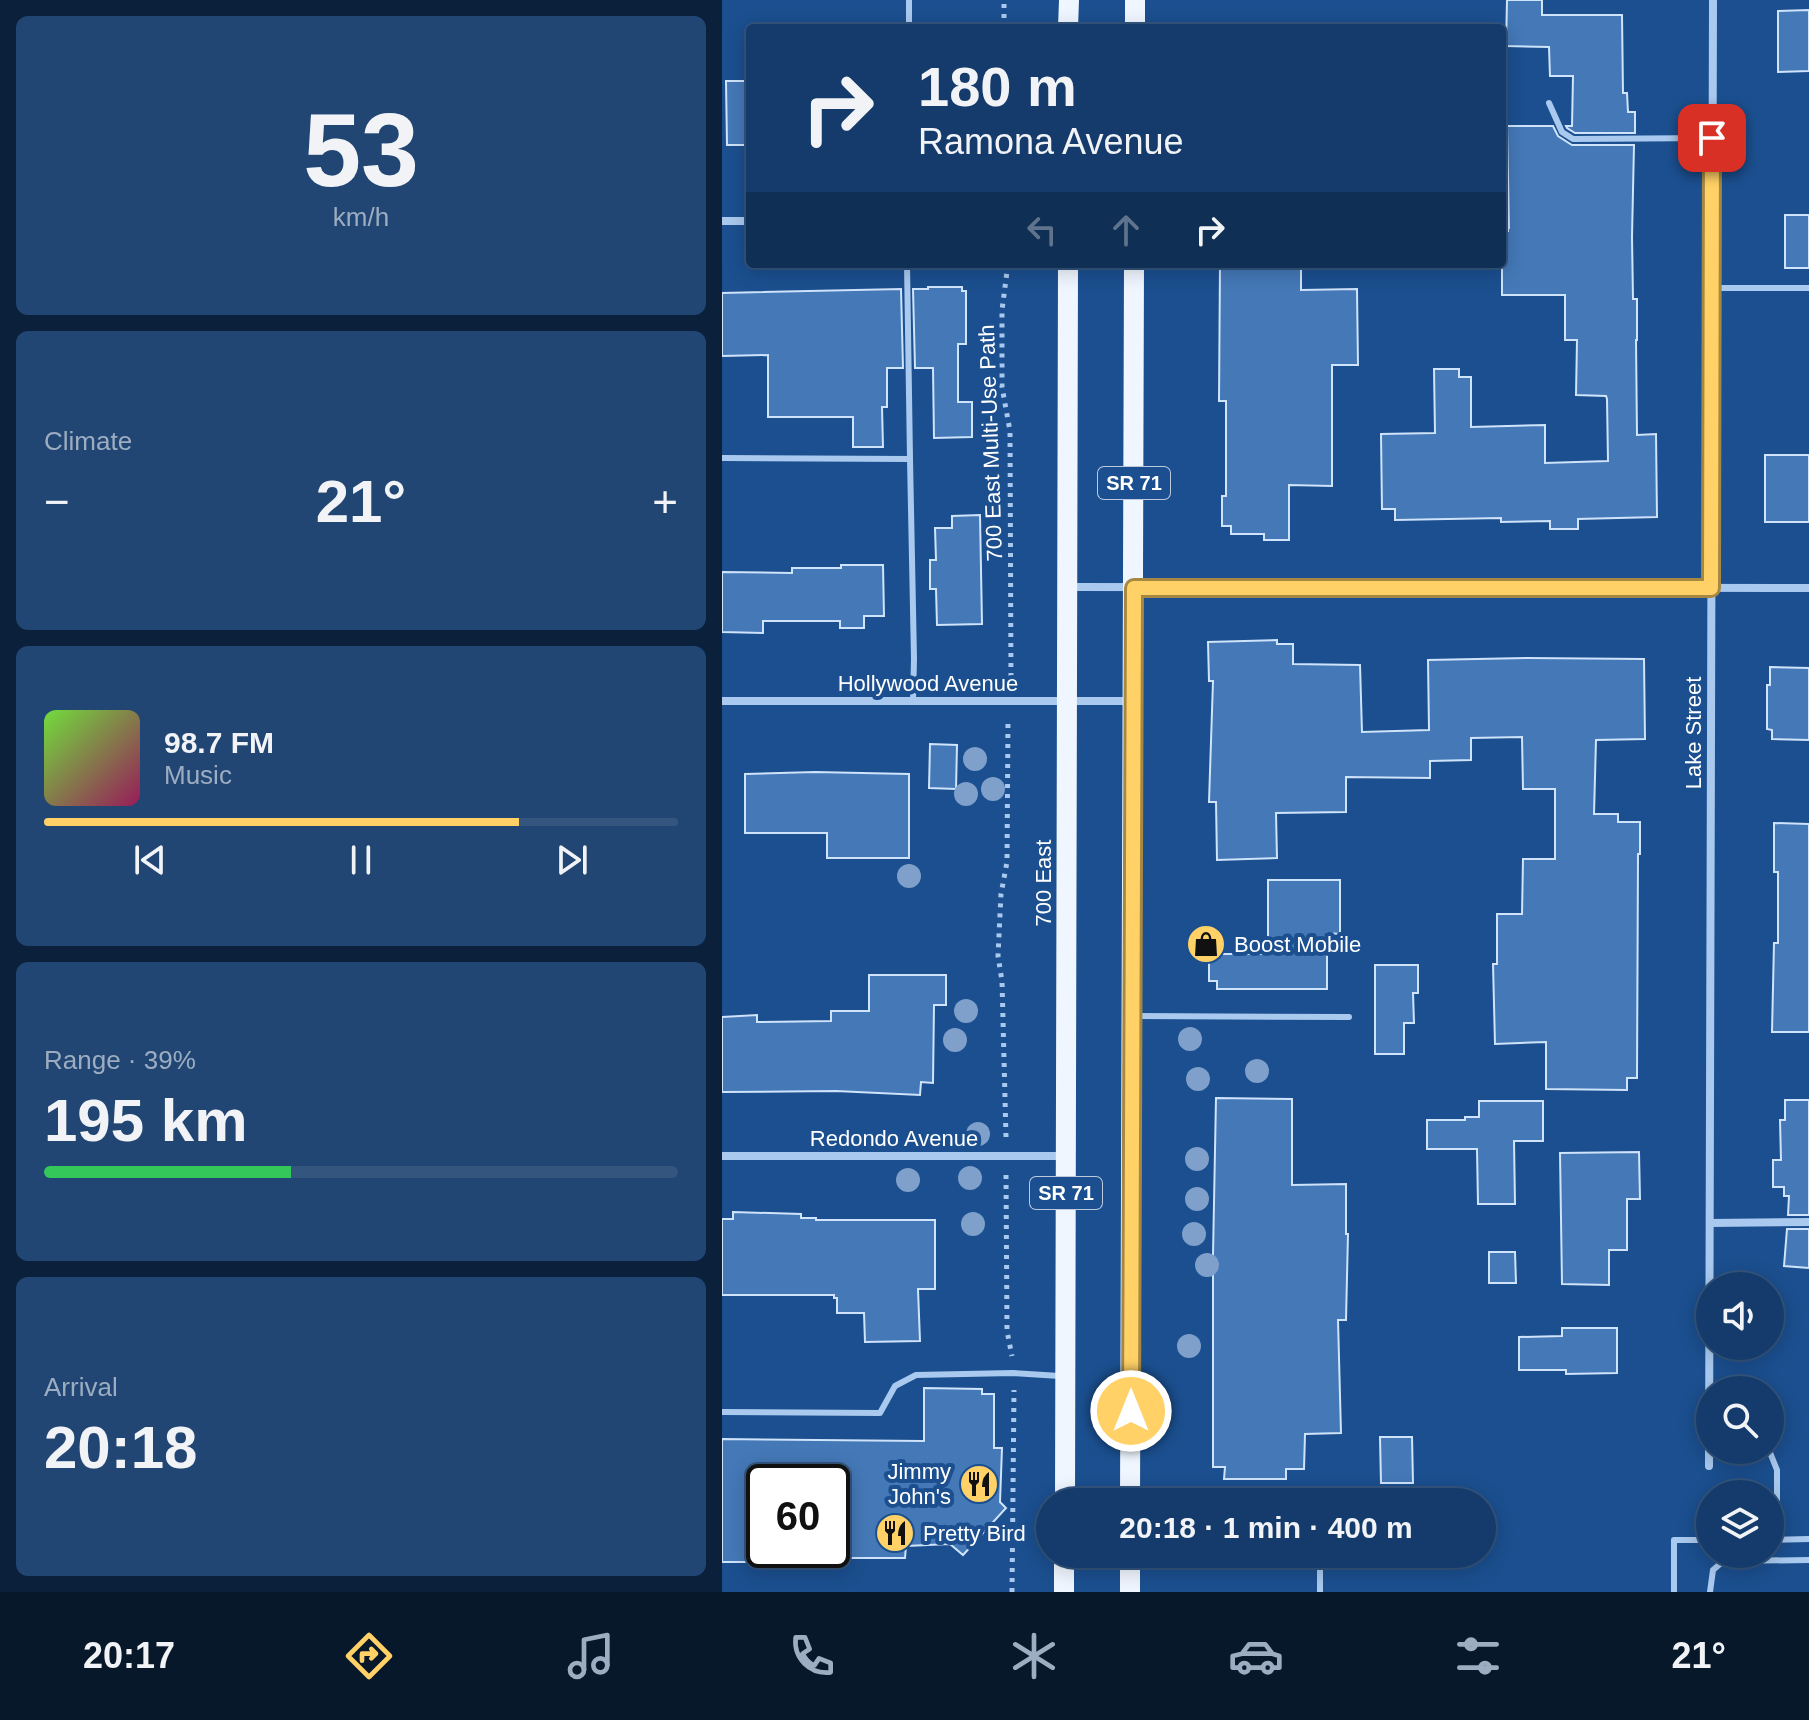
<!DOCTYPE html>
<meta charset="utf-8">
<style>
:root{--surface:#143b6b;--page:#214673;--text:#f1f3f6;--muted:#9dadc1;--line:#33557e;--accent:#ffd166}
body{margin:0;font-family:Helvetica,sans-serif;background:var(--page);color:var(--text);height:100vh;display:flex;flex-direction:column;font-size:30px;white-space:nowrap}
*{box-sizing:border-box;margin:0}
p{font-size:26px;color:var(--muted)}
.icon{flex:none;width:44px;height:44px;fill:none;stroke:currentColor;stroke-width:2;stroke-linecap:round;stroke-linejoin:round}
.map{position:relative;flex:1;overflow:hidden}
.drawer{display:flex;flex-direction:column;gap:16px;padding:16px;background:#0b203b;width:722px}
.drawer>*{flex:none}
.hud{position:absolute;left:24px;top:24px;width:760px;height:244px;border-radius:8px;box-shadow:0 4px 20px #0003,0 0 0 2px var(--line);background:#143b6b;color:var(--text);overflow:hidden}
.fabs{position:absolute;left:974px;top:1272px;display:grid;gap:16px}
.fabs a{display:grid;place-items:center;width:88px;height:88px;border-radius:50%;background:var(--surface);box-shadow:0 4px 20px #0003,0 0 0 2px var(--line);font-size:40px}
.speed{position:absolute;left:24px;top:1464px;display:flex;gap:16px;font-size:40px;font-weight:700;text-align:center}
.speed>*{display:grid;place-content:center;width:104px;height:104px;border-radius:50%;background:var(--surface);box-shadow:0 4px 20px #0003,0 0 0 2px var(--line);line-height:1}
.speed .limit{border:4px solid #111;border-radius:12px;background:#fff;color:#111}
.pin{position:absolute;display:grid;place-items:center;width:68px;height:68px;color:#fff;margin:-34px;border-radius:16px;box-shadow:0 4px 12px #0006}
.me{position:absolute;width:88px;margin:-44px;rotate:0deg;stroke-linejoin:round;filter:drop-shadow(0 0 6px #0008)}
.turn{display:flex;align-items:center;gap:28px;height:168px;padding:0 40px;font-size:36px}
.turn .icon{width:104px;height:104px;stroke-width:2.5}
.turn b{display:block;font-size:56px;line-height:68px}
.lanes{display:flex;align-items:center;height:76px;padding:0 40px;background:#0003;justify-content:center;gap:40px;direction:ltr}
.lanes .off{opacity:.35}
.big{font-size:60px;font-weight:600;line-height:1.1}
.drawer .widget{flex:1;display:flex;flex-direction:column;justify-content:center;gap:12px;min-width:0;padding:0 28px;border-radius:12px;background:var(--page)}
.drawer .dial{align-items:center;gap:0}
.dial b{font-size:104px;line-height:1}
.song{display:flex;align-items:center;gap:24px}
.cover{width:96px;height:96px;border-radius:12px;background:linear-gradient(135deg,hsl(100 70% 55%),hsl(330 70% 35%))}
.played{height:8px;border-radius:4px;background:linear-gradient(90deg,var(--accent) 75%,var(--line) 75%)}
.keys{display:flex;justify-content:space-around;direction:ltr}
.heat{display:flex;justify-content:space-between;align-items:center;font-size:44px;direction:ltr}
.charge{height:12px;border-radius:6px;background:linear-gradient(90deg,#34c759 39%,var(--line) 0)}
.trip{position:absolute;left:314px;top:1488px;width:460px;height:80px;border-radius:40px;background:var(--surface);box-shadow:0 4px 20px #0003,0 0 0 2px var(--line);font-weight:600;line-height:80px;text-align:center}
.dock{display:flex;height:128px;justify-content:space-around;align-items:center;background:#08182b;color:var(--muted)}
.dock .icon{width:56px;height:56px}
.dock .current{color:var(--accent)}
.dock b{font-size:36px;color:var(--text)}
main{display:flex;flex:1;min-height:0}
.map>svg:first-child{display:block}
.building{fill:#4478b7;stroke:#cfe3fa;stroke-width:2}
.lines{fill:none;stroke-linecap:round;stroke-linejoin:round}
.path{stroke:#a9c9ee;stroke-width:5;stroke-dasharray:4 6;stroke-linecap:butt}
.service{stroke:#a9c9ee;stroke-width:6}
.minor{stroke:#a9c9ee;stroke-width:8}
.primary{stroke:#f0f6ff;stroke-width:20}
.tree{fill:#7ea0ca}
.route-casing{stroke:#a68842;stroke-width:20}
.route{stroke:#ffd166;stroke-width:14}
.labels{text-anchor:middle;stroke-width:8;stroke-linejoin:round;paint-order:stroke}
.shield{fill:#1b4f8f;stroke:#bbcadd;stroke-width:2}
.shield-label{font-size:20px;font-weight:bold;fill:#fff}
.street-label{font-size:22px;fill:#fff;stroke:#1b4f8f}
.poi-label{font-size:22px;fill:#fff;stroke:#1b4f8f;text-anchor:start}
</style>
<main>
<section class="drawer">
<div class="widget dial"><b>53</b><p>km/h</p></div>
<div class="widget"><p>Climate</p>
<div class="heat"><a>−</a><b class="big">21°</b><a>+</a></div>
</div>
<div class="widget">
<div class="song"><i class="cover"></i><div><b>98.7 FM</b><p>Music</p></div></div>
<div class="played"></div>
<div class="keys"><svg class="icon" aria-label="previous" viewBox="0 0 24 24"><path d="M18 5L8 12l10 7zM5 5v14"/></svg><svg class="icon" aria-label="pause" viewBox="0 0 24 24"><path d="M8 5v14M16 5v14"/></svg><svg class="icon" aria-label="next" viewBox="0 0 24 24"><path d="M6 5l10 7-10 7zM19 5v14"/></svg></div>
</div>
<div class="widget"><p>Range · 39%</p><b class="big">195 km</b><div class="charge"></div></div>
<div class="widget"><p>Arrival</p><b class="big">20:18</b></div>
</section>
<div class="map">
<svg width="1087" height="1592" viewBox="0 0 1087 1592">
<rect width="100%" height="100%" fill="#1b4f8f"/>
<g class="building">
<polygon points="785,0 820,0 820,15 900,15 901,93 905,93 906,112 913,112 913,133 853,133 845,128 844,126 850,126 851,76 828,76 827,47 784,46"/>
<polygon points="1087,10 1087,71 1056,72 1056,11"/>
<polygon points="4,81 28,81 28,145 5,145"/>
<polygon points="785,126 831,126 836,136 850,145 912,145 910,237 911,299 915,299 915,340 914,340 915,435 934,434 935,517 856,519 856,529 828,529 828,521 779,522 779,518 673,520 673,509 660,509 659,434 713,433 712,369 737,369 737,377 749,377 749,427 823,425 823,463 886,461 885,399 884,396 854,395 855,340 843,340 843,295 780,295 780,231 786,231 786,228 787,228"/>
<rect x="1063" y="215" width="24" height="53"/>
<polygon points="498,264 579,264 579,290 635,289 636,365 610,365 610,486 567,485 567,540 542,540 542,534 509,534 509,526 500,526 500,496 504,496 504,401 497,401"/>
<polygon points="206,287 240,287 240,291 244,291 244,344 236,344 236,402 250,402 250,437 212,438 211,368 193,368 191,289 206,289"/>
<polygon points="179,289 181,368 165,368 165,407 160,407 161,447 131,447 131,417 46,417 46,355 0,356 0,293"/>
<rect x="1043" y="455" width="44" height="67"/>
<polygon points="258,515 260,624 215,625 214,589 208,589 208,560 214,560 213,528 230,528 230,516"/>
<polygon points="119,565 161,565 162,616 142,616 142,628 118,628 118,621 41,621 41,633 0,632 0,572 70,573 70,568 119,568"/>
<polygon points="555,640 555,644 571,644 571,664 638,665 640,732 707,730 706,660 806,658 922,659 923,739 874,740 872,814 896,814 896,822 918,822 918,854 916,854 915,1078 905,1078 905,1090 824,1089 824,1042 773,1044 771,964 775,964 775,914 800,914 801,859 833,859 833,789 801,789 800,737 749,738 749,760 708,761 708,778 624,777 624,812 554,813 555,858 495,860 494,802 487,802 491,681 487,681 486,642"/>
<polygon points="1048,667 1087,668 1087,740 1050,739 1050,730 1045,729 1045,685 1048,685"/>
<polygon points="208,744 235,745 234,789 207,788"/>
<polygon points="93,772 187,774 187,858 105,858 105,833 23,833 23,774"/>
<polygon points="1052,823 1087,824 1087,1032 1050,1032 1052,943 1056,943 1056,872 1052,872"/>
<polygon points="546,880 618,880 618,934 605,933 605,989 495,989 495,981 487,981 487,954 546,954"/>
<polygon points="653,965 696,965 696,993 691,993 692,1023 682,1023 682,1054 653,1054"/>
<polygon points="147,975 224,975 224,1005 212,1005 211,1083 199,1082 198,1095 114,1091 0,1092 0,1017 35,1015 35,1022 109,1021 109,1011 147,1011"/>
<polygon points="494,1098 570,1099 570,1185 624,1184 624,1234 626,1234 624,1320 616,1320 619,1433 583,1434 582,1469 564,1469 564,1479 502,1479 503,1467 491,1467 491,1255"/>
<polygon points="1063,1100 1087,1100 1087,1215 1066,1215 1067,1196 1062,1196 1062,1187 1051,1187 1051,1160 1059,1160 1058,1120 1063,1120"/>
<polygon points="757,1101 821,1101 821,1141 792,1141 793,1204 756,1204 755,1149 705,1149 705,1120 743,1120 743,1117 757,1117"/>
<polygon points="917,1152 918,1199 905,1199 905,1250 887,1250 887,1285 840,1284 838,1153"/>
<polygon points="11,1212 79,1214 79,1218 94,1218 94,1220 213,1220 213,1289 196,1289 198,1341 143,1342 142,1313 115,1313 115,1298 112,1298 112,1295 0,1295 0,1219 11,1219"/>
<polygon points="1065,1229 1087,1229 1087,1268 1062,1266"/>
<polygon points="767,1252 793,1252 794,1283 767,1283"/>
<polygon points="840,1328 895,1328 895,1373 844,1374 844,1370 797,1370 797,1337 840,1336"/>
<polygon points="202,1388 260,1389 260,1394 272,1394 272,1448 280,1448 278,1502 284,1508 241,1555 228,1544 184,1546 183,1558 110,1558 110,1482 42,1482 42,1562 0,1562 0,1439 202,1441"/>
<polygon points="658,1437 690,1437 691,1483 659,1483"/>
</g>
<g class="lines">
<g class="path">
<polyline points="282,28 282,0"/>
<polyline points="286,264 280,310 280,387 288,431 289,682"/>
<polyline points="284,1137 280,981 276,956 279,894 285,862 286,720"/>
<polyline points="284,1175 285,1331 290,1356"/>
<polyline points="290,1592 292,1390"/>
</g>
<g class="service">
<polyline points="187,28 187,0"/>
<polyline points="827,103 840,132 851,139 990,138"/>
<polyline points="990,288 1087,288"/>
<polyline points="0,458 188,459 185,264"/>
<polyline points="188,459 192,659 191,701"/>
<polyline points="414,1016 627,1017"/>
<polyline points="987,1389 997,1390"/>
<polyline points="0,1412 158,1413 173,1386 194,1375 291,1373 338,1376"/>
<polyline points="1047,1450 1055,1470 1055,1540"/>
<polyline points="1048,1540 1087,1539"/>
<polyline points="598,1592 598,1554"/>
<polyline points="952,1592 952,1540 988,1540"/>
<polyline points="988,1592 991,1570 998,1564 1008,1561 1087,1560"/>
</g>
<g class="minor">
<polyline points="0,221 28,221"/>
<polyline points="348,587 1087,588"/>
<polyline points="0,701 411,701"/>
<polyline points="0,1156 343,1156"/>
<polyline points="988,1223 1087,1222"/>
<polyline points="987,1466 991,0"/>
</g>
<g class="primary">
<polyline points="346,28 347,0"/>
<polyline points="413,28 413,0"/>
<polyline points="343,1502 346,264"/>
<polyline points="408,1502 412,264"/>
<polyline points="342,1592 342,1554"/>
<polyline points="408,1592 408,1554"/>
</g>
</g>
<g class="tree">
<circle cx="253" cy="759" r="12"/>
<circle cx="271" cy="789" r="12"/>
<circle cx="244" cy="794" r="12"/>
<circle cx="187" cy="876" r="12"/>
<circle cx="244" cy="1011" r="12"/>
<circle cx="468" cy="1039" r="12"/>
<circle cx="233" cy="1040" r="12"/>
<circle cx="535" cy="1071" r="12"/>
<circle cx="476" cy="1079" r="12"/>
<circle cx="256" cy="1134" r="12"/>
<circle cx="475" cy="1159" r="12"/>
<circle cx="248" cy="1178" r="12"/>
<circle cx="186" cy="1180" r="12"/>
<circle cx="475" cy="1199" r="12"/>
<circle cx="251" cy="1224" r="12"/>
<circle cx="472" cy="1234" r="12"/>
<circle cx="485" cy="1265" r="12"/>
<circle cx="467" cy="1346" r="12"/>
</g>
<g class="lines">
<g class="route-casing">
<polyline id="route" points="409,1411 412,588 989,588 990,138"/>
</g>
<use href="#route" class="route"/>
</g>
<defs>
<g id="shop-disc" transform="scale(2)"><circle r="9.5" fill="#ffd166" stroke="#1b4f8f"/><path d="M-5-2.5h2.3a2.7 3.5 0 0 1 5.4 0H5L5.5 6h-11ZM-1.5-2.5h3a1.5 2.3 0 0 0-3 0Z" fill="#111"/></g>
<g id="restaurant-disc" transform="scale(2)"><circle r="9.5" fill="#ffd166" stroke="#1b4f8f"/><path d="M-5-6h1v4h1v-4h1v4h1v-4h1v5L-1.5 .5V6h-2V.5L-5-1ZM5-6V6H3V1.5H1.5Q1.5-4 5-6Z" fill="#111"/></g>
</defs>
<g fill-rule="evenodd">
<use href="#shop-disc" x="484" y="944"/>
<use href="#restaurant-disc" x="257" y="1484"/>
<use href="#restaurant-disc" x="173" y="1533"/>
</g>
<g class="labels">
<g class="shield">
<rect x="376" y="467" width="72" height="32" rx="6"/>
<rect x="308" y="1177" width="72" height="32" rx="6"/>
</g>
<g class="shield-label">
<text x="412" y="490">SR 71</text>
<text x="344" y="1200">SR 71</text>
</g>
<g class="street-label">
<text transform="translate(268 443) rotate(-92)" y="8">700 East Multi-Use Path</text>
<text x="206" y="691">Hollywood Avenue</text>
<text transform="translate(971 733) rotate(-90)" y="8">Lake Street</text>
<text transform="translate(321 883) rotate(-90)" y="8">700 East</text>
<text x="172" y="1146">Redondo Avenue</text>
</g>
<g class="poi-label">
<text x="512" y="952">Boost Mobile</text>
<text x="229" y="1479" text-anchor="end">Jimmy<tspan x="229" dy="25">John's</tspan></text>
<text x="201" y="1541">Pretty Bird</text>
</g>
</g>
</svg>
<div class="fabs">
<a><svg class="icon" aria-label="sound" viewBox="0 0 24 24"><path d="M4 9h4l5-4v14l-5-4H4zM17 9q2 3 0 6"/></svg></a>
<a><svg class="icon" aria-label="search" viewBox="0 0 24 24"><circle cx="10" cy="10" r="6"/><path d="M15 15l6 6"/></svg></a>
<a><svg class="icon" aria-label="layers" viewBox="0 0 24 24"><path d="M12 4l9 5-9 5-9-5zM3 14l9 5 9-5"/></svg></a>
</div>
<div class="speed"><div class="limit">60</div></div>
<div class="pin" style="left:990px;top:138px;background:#d93025"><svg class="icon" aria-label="arrive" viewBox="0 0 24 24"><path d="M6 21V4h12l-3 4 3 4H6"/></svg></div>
<svg class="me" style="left:409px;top:1411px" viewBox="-20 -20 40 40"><circle r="17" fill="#ffd166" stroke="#fff" stroke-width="3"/><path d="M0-11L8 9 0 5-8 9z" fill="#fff"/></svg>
<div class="trip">20:18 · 1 min · 400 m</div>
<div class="hud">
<div class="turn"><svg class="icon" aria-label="right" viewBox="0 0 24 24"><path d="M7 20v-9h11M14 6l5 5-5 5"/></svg><div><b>180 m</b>Ramona Avenue</div></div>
<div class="lanes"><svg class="icon off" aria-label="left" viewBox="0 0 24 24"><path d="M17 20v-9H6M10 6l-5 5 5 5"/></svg><svg class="icon off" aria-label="ahead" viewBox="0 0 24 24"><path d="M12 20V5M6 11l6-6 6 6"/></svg><svg class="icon" aria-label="right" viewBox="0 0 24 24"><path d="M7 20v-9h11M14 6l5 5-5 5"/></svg></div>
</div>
</div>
</main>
<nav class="dock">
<b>20:17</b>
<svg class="icon current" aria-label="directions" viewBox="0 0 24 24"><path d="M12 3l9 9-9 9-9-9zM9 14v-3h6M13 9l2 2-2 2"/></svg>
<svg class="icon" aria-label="music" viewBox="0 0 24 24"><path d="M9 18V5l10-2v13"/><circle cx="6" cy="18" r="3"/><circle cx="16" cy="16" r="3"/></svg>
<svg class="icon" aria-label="phone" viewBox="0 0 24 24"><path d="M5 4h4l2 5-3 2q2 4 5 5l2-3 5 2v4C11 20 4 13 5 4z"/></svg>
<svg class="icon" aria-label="climate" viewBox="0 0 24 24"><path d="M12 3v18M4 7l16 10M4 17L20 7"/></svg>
<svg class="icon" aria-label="car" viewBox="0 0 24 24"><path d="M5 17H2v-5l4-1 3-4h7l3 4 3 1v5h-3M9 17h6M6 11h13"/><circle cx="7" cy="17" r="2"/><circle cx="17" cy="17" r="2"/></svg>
<svg class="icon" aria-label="filters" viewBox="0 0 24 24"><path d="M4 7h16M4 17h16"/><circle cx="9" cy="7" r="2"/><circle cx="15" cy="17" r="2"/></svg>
<b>21°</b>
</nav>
